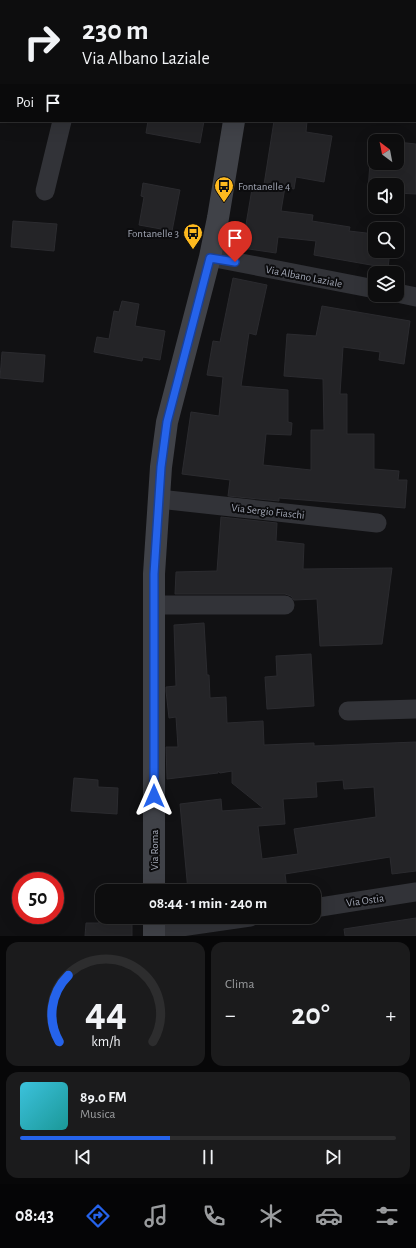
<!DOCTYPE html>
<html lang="it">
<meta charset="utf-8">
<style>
:root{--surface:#0d0d0e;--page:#1b1b1c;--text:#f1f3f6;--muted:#9a9c9e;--line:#2d2d2e;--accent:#2563eb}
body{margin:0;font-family:"Alegreya Sans",sans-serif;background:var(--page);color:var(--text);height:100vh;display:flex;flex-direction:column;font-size:15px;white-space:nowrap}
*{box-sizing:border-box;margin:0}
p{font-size:13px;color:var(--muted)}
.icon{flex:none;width:22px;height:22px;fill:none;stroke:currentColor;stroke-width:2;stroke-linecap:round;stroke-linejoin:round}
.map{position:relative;height:936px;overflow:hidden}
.details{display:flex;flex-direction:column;gap:6px;padding:6px;background:#070708;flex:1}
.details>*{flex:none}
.hud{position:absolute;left:0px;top:0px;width:416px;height:122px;box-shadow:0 4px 16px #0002,0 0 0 1px var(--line);background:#0d0d0e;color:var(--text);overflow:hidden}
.needle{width:26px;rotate:328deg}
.fabs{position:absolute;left:368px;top:134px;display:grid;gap:8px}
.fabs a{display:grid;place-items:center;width:36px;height:36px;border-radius:8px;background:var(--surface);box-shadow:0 4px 16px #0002,0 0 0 1px var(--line);font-size:20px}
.speed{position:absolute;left:12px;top:872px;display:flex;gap:8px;font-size:20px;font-weight:700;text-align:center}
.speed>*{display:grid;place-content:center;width:52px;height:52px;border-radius:50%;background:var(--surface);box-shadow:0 4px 16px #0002,0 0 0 1px var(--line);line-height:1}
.speed .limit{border:6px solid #d22;background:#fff;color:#111}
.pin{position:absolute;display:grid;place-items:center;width:34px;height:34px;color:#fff;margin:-41px -17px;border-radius:50% 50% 50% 0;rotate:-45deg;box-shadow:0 0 4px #0007}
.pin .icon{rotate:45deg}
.me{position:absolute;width:44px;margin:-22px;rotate:0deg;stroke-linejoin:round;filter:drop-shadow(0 0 3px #0008)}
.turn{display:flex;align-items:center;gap:14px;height:84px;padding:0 16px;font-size:18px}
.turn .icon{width:52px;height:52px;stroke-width:2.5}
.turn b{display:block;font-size:28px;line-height:34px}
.then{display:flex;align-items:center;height:38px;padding:0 16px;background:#0003;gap:8px;font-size:15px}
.big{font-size:30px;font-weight:600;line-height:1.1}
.details .tile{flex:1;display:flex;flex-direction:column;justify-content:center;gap:6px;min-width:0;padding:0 14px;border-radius:12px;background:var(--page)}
.details .dial{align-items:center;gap:0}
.dial svg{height:104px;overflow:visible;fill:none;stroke:var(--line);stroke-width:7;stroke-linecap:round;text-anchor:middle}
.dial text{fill:var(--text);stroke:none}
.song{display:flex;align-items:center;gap:12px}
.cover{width:48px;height:48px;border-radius:6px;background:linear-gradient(135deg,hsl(190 70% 55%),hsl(180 70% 35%))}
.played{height:4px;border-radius:2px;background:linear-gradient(90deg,var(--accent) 40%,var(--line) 40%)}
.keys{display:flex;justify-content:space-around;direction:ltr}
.heat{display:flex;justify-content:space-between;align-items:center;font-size:22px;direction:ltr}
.details .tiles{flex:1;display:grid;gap:6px;grid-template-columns:1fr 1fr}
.tile:last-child{grid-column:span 2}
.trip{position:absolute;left:95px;top:884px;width:226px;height:40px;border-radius:12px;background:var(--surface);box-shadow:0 4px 16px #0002,0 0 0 1px var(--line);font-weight:600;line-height:40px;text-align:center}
.tab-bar{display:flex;height:64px;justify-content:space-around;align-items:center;background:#050506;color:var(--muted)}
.tab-bar .icon{width:28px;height:28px}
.tab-bar .on{color:var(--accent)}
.tab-bar b{font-size:18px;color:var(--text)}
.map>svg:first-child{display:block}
.building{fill:#242427;stroke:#2b2b2f;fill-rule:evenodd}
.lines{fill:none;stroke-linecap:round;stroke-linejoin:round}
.minor{stroke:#323338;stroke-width:19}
.secondary{stroke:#404248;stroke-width:22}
.route-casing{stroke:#184099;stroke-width:10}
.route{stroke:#2563eb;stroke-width:7}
.labels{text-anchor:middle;stroke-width:4;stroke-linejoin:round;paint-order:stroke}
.poi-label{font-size:11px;fill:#a2a7b5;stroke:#0c0c0e;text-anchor:start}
.street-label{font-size:11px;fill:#a2a7b5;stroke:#0c0c0e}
</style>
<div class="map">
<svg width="416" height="936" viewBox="0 0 416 936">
<rect width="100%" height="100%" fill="#111113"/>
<g class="building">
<polygon points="148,121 204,121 200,143 146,133"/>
<polygon points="274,121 307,121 306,132 332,136 324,182 296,177 294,189 285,187 281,211 313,215 312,221 350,227 349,231 375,234 375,251 390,251 388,268 314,255 316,241 278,237 276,253 242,248 252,189 263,191"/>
<polygon points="397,142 416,144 416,194 397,193 397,185 375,185 375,191 368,190 370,163 397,163"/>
<polygon points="143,183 180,190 172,231 139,225 144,197 141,196"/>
<polygon points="13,221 57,224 54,251 11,247"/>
<polygon points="233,278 267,285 256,335 249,333 241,386 288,390 288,422 292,423 291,435 266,434 263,465 311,470 311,430 324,430 323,379 284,376 287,334 316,336 322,306 410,321 404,364 379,360 380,352 343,347 340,394 347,394 347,434 374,434 374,469 399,471 398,480 407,480 405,508 279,498 279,501 228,496 230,480 182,474 191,412 219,416 223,377 207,375 213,341 220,342"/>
<polygon points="122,301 139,304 135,326 165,331 160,360 143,357 142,361 94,352 97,337 109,339 114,311 119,312"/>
<polygon points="2,352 45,355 43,382 0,378"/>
<polygon points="221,517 277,523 276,541 304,544 303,569 392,568 382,644 320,646 317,599 294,600 291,596 285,594 175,594 176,572 217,571"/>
<path d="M204 623 207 675H209L210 698 226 697 227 723 263 721 264 745 314 743V746L416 742V871L392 874 390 857 285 874 287 889 275 891H188L180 804 221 799 222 811 263 808 232 783V771L220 773 218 771V773L167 779 166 747H178L176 717 169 718 166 691V687L176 686 174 625ZM343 780 344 789 374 787 376 817 294 829 298 854 262 859 258 826 285 824 283 799 317 797 316 782Z"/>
<polygon points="311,654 314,706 267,709 265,677 277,676 276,656"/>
<polygon points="74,778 98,780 98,787 118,788 117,814 71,811"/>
<polygon points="99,917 132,917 132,936 85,936 86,923 99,923"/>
<polygon points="416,918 416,936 345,936 344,929"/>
</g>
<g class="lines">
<g class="minor">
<polyline points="91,1 91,0"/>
<polyline points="45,191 62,121"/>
<polyline points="210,257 375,289"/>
<polyline points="397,293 416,297"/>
<polyline points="159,499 377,523"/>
<polyline points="154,605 285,605"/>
<polyline points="348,711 416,709"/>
<polyline points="314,908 416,892"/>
<polyline points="154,931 250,917"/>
</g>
<g class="secondary">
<polyline points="251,1 251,0"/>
<polyline points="154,891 154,574 161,467 167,422 210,257 218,218 234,121"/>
<polyline points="154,936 154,917"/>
</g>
</g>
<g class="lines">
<g class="route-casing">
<polyline id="route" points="154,796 154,574 161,467 167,422 210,258 235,262"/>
</g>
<use href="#route" class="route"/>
</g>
<defs>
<g id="bus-pin" transform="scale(1)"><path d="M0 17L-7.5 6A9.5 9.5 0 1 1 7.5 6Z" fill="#fdb91f" stroke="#0c0c0e"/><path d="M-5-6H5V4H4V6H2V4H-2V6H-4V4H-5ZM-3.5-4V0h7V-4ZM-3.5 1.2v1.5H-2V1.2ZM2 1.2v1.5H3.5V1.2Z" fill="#111"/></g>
</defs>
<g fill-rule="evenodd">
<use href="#bus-pin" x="224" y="186"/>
<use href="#bus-pin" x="193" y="233"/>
</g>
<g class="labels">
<g class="poi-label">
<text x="238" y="190">Fontanelle 4</text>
<text x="179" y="237" text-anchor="end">Fontanelle 3</text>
</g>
<g class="street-label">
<text transform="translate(304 276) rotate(11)" y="4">Via Albano Laziale</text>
<text transform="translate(268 511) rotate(6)" y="4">Via Sergio Fiaschi</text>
<text transform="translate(154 850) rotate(-90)" y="4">Via Roma</text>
<text transform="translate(365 900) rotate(-8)" y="4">Via Ostia</text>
</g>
</g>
</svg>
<div class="fabs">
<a><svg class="needle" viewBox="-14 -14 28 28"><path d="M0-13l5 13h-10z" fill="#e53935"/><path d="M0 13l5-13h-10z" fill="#9a9c9e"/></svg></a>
<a><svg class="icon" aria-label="sound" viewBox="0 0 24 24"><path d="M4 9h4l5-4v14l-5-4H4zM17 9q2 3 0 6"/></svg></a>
<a><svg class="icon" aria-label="search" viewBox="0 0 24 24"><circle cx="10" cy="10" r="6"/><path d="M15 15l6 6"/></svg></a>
<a><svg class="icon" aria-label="layers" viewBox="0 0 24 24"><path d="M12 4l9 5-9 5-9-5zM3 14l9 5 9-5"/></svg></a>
</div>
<div class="speed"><div class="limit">50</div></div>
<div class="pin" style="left:235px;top:262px;background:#d93025"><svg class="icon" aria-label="arrive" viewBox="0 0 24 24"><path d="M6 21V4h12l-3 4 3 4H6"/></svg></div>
<svg class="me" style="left:154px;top:796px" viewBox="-20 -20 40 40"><path d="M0-17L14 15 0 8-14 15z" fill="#2563eb" stroke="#fff" stroke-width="4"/></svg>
<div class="trip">08:44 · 1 min · 240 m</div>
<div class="hud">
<div class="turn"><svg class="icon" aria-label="right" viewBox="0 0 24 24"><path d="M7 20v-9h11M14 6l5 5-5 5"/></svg><div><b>230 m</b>Via Albano Laziale</div></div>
<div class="then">Poi<svg class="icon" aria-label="arrive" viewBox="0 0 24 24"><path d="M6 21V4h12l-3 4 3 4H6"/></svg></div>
</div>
</div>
<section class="details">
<div class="tiles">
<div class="tile dial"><svg viewBox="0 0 100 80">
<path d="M14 69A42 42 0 1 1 86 69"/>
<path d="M14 69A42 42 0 0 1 21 18" stroke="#2563eb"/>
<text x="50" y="56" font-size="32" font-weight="700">44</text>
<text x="50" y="72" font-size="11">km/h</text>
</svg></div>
<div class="tile"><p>Clima</p>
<div class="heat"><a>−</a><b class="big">20°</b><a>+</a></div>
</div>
<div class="tile">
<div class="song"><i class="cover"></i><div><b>89.0 FM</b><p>Musica</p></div></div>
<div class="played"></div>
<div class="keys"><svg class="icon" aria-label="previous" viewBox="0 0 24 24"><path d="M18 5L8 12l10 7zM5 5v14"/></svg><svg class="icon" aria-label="pause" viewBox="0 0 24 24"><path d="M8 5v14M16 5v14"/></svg><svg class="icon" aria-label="next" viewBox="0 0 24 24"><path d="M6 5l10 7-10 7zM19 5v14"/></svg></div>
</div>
</div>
</section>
<nav class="tab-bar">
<b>08:43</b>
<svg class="icon on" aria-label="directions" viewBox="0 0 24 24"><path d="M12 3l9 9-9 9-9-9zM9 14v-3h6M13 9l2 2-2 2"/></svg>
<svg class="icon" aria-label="music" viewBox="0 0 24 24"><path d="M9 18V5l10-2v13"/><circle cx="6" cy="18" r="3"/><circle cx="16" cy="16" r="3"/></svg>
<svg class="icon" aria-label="phone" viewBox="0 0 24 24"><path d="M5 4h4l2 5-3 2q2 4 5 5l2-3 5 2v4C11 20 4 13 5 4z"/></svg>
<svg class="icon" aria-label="climate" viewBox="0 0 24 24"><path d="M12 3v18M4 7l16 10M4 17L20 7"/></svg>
<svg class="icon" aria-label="car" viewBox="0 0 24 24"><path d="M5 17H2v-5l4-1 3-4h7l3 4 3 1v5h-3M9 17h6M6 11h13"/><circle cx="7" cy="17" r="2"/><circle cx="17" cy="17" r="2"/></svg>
<svg class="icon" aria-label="filters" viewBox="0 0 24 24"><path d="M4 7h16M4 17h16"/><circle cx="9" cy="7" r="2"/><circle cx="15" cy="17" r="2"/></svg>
</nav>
